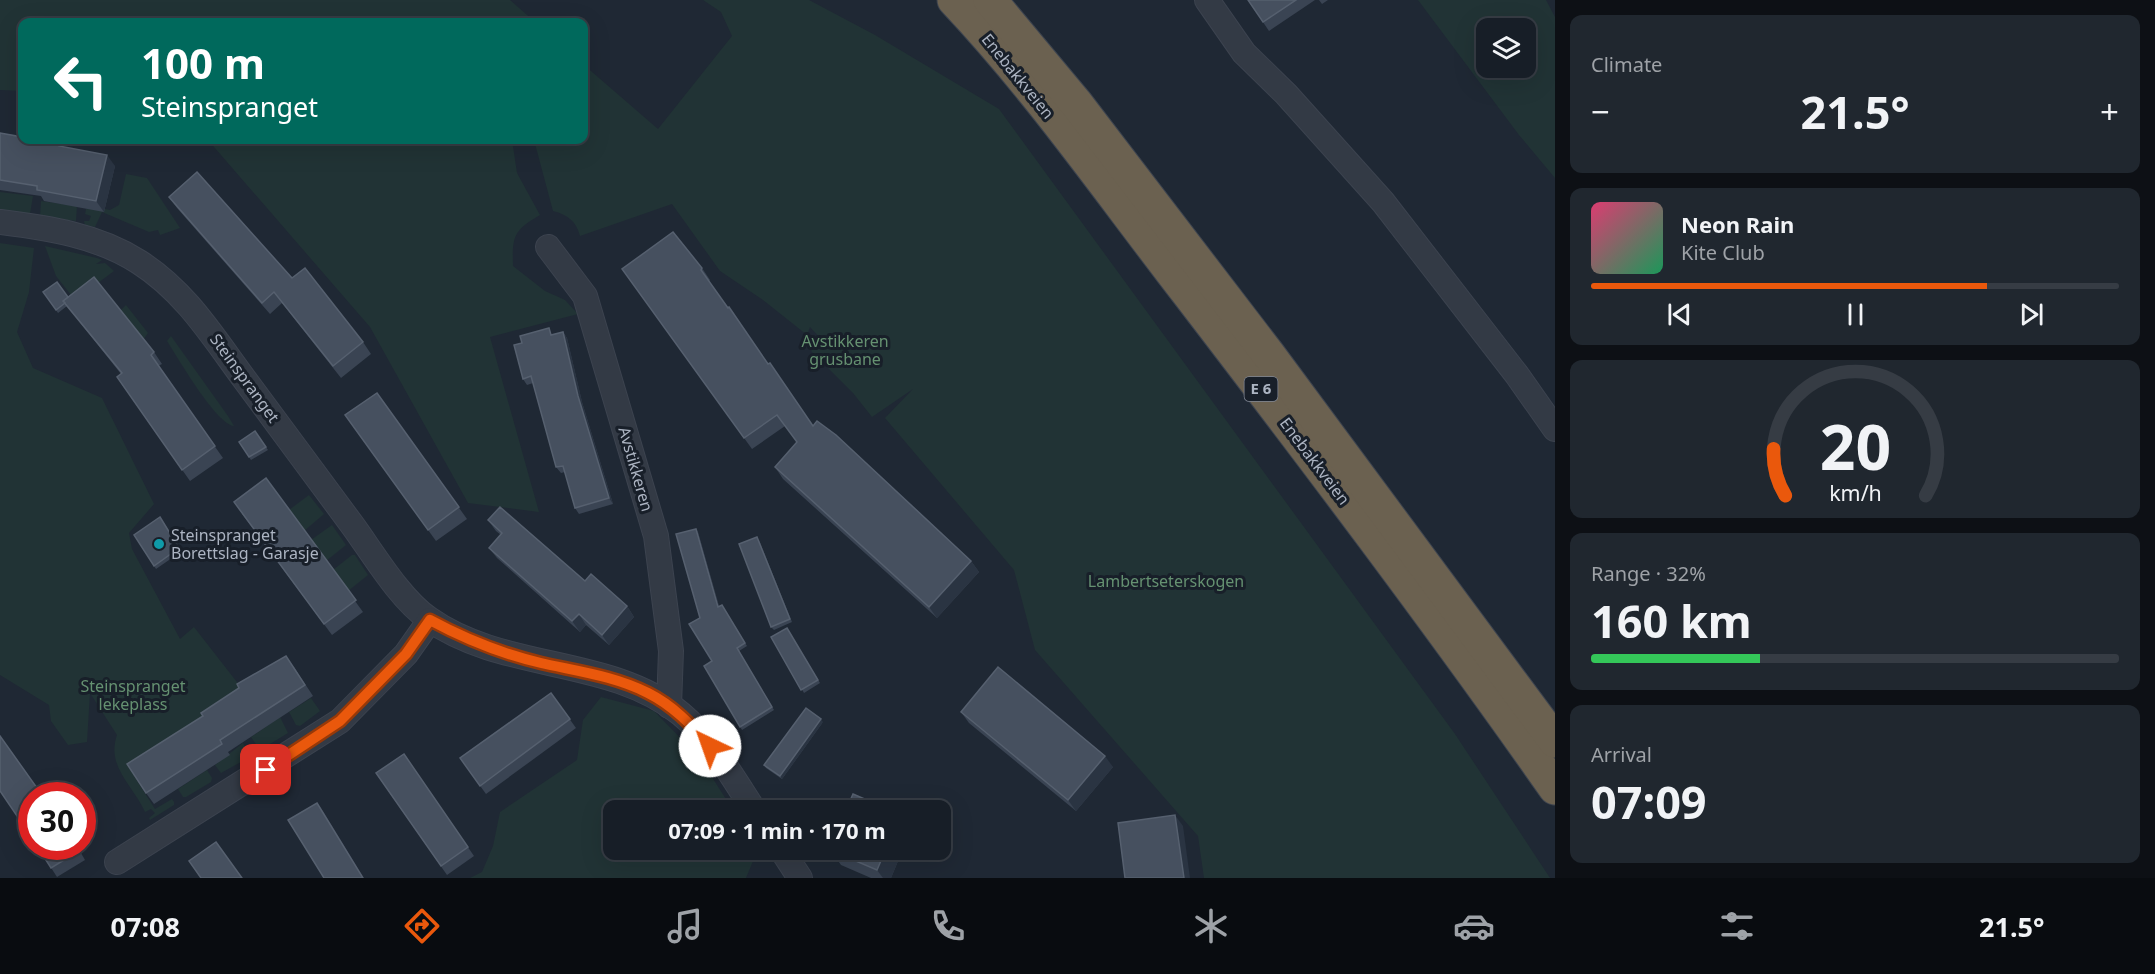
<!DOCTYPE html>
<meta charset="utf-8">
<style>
:root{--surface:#171e27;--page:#20272f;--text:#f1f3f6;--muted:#9ea2a7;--line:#363c44;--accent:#ea580c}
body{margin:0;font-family:"Noto Sans",sans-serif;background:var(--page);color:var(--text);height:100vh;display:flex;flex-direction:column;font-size:22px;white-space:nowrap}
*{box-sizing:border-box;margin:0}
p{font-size:20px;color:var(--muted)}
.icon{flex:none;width:33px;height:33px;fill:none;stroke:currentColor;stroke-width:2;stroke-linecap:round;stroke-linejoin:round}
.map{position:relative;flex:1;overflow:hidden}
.side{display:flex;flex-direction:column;gap:15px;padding:15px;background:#0d1015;width:600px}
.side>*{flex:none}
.guide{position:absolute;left:18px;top:18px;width:570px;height:126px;border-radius:12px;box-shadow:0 6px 24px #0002,0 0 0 2px var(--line);background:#00695c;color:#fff;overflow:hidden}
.fabs{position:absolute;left:1476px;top:18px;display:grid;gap:12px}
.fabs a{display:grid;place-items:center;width:60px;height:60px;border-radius:12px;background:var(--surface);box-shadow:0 6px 24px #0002,0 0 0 2px var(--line);font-size:30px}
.speed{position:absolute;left:18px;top:782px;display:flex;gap:12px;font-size:30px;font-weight:700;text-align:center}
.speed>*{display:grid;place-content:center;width:78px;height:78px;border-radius:50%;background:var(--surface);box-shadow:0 6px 24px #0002,0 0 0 2px var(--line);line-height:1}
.speed .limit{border:9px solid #d22;background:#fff;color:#111}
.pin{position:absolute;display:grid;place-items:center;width:51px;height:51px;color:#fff;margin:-26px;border-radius:12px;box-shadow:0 3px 9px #0006}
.me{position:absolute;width:66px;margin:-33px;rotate:318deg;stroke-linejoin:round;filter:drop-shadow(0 0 4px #0008)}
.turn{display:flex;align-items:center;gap:21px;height:126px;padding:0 24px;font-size:27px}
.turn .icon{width:78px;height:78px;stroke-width:2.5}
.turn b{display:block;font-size:42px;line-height:51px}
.big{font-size:45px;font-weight:700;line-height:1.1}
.side .tile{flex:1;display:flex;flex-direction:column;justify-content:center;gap:9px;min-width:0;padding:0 21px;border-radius:12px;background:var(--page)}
.side .dial{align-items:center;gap:0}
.dial svg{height:156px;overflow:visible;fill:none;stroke:var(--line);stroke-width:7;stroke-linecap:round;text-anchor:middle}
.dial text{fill:var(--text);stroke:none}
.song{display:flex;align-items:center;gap:18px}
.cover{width:72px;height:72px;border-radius:9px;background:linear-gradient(135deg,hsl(340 70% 55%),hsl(150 70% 35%))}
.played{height:6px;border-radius:3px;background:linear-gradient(90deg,var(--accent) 75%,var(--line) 75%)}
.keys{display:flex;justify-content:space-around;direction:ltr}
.heat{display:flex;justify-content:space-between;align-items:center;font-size:33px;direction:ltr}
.charge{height:9px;border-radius:4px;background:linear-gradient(90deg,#34c759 32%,var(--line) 0)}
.trip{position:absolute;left:603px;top:800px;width:348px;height:60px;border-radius:12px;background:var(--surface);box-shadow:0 6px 24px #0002,0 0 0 2px var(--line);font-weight:700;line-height:60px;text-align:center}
.menu{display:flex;height:96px;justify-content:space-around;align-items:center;background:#090c10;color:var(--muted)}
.menu .icon{width:42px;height:42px}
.menu .current{color:var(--accent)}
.menu b{font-size:27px;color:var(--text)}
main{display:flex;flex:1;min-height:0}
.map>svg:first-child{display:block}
.green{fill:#213335;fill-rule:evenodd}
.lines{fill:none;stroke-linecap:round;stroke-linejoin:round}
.street-casing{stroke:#3c434f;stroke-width:26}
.highway-casing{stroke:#3d444f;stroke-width:35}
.street{stroke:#333a45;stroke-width:24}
.highway{stroke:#6b6150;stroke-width:33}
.wall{fill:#3a4453}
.shaded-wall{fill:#2a3442}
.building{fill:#46505f;stroke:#56606f;stroke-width:1.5}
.route-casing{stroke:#983908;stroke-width:15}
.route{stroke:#ea580c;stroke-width:10}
.culture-dot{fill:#0f9aa8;stroke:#181f29;stroke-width:2}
.labels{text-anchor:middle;stroke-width:6;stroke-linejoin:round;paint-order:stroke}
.shield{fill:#181f29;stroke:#808794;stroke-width:1.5}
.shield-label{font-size:15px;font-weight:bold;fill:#acb4c2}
.street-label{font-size:16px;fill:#acb4c2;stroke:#181f29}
.park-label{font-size:16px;fill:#659171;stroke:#181f29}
.poi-label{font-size:16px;fill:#acb4c2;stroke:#181f29;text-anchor:start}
</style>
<main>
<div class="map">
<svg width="1555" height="878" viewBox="0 0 1555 878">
<rect width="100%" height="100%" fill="#1f2834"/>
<g class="green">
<polygon points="0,0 510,0 535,22 22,22 22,91 0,90"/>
<path d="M703 0H809L875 35 999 109 1455 734 1550 878H1204L1198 836 1035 650 1014 570 885 418 913 389 872 417 853 393 811 351 822 340 810 327 807 335 763 300 720 271 672 204 580 236C576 221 568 215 553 211L534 140H584V65L658 129 732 36 721 12Z"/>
<path d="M1418 0H1546L1555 17V178L1519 135ZM1486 28H1526V68H1486Z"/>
<path d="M208 140H512L517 173 540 215C514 230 512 236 513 266L545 291 565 300 578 314 490 337 539 512 468 503 370 327Z"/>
<polygon points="126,174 147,178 180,228 160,235 158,230 149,232 102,212 95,227 85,225 84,221 89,221 91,216 85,214 87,205 110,210 119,205"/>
<polygon points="0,192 33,196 30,214 0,211"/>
<polygon points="41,201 77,206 76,221 40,217"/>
<path d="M0 243 34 248 29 292 17 332 33 368 102 398 154 504 129 533 132 549 180 639 194 627 240 686 263 671 134 776 155 809 172 799 174 802V805L150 820 149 818 155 813 151 809 145 812C133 785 106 767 117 735L90 693 87 742 68 745 51 721 49 705 0 675Z"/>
<polygon points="45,246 97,258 102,260 96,264 105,263 114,271 75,300 56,276"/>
<polygon points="126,305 148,333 143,340 120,311"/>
<path d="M171 336 228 416 234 426C216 424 178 358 167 341Z"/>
<polygon points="309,495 324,514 304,531 289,510"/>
<polygon points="332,525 346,545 326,561 311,540"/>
<polygon points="352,555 355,555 368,575 348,591 333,570"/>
<polygon points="601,697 654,711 699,757 733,810 614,810 614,849 758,849 746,878 470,878 482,872 493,846 500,812 577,760 583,720"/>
<polygon points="311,698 320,711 300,726 296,725 289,712"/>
<polygon points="280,717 288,733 260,750 251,737"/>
<polygon points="243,743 250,757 221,773 215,765"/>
<polygon points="207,770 212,778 211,782 186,797 183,797 178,789"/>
</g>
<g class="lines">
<g class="street-casing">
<g id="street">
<polyline points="1207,0 1244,53 1286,94 1383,202 1517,375 1555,429"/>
<path d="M0 222C48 228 97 235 139 262 186 292 213 337 245 380 281 429 317 477 353 526 374 555 400 599 429 619 504 672 610 656 681 714 711 739 733 778 754 810"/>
<polyline points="548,247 585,296 656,536 671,651 669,706"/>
<polyline points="781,849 800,878"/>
<polyline points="117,862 340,721 406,654 430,620"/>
</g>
</g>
<g class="highway-casing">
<g id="highway">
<path d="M954 0C1039 90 1111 194 1187 292 1312 455 1437 620 1555 788"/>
<polyline points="990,0 1076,103 1269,355 1555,741"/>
</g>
</g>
<use href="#street" class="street"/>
<use href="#highway" class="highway"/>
</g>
<g class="wall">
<polygon points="1248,0 1315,0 1269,31"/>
<polygon points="1319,0 1328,0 1322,4"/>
<polygon points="0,133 59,142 63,147 115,166 104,212 44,201 41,196 0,190"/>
<polygon points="169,197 292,278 363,342 371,354 341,378 282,303 270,314 177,208"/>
<polygon points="702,268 710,280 709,281 813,426 971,561 979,572 937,618 783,479 775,467 797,442 785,426 752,449 622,269"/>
<polygon points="43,292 68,297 154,352 162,364 158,366 223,458 190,481 117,377 121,374 67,306 58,313"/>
<polygon points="563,332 567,338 582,402 613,504 579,514 575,508 565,472 561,473 556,467 533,383 527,385 523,379 554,334"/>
<polygon points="377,393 467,519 436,541 345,415"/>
<polygon points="255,431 268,450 251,460 239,442"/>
<polygon points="266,478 363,612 332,635 242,514"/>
<polygon points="160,517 182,551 156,569 134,535"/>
<polygon points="488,520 585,581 627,606 634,617 609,645 586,625 580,632 497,558 489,548 501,535 496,531"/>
<polygon points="696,529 698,532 719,606 722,605 747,646 739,651 774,710 742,730 704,666 712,661 700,618"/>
<polygon points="759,540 792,622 774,630 771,627"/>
<polygon points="787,628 820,683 804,693 771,637"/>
<polygon points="294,667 313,696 228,752 230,755 154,804 146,793"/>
<polygon points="551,693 576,728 486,794 460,758"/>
<polygon points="961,712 1113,767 1076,811 969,723"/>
<polygon points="823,722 782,779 766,768 764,765"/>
<polygon points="404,754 474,856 447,875 376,773"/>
<polygon points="37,846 77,846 85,860 57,877"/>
<polygon points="830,849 903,849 891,878 871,878 841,865"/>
</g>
<g class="shaded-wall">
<polygon points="107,155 115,166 104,212 96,201"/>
<polygon points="563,332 567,338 582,402 613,504 609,498 578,396"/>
<polygon points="696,529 698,532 720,610 718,607"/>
<polygon points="757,537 759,540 792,622 790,619"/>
<polygon points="971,561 979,572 937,618 929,607"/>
<polygon points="627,606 634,617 609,645 602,635"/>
<polygon points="579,614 586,625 580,632 572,621"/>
<polygon points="821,719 823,722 782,779 780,776"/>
<polygon points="1105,756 1113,767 1076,811 1068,800"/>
<polygon points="317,803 323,811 364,878 363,878"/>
<polygon points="1175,815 1183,826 1190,878 1184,878"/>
<polygon points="886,849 903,849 891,878 883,878 877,870"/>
</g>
<g class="building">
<polygon points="1248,0 1296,0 1263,22"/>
<polygon points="0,133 22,137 22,140 42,140 59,142 59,146 107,155 96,201 37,190 37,186 0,180"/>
<polygon points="197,172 292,278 305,268 363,342 333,366 274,292 262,303 169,197"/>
<polygon points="673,232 702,268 701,270 728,308 729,307 768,364 770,363 813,426 817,421 836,435 971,561 929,607 775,467 797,442 777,415 744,438 622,269"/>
<polygon points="94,277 154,352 151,355 215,446 182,470 117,377 122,373 63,301"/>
<polygon points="57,282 68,297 63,301 65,303 56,310 43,292"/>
<polygon points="549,328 551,335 563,332 578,396 609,498 575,508 563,466 556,467 531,376 523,379 514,345 522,343 520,336"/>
<polygon points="377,393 459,507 428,530 345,415"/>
<polygon points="255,431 266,447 249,457 239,442"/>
<polygon points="266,478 356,600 324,624 234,502"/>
<polygon points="500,507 585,581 591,574 627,606 602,635 579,614 572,621 489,548 502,533 488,520"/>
<polygon points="160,517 179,548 154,566 134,535"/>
<polygon points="696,529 718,607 722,605 745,643 737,648 772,707 740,727 704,666 712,661 689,624 700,618 676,534"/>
<polygon points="757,537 790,619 771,627 739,544"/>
<polygon points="787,628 818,680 801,690 771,637"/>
<polygon points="286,656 305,685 220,740 222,744 146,793 127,764 203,716 201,713 239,688 237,684"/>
<polygon points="998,667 1105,756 1068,800 961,712"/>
<polygon points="551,693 570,719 480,786 460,758"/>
<polygon points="806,708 821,719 780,776 764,765"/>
<polygon points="0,736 42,795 32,795 32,838 0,791"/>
<polygon points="404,754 468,847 441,866 376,773"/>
<polygon points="853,794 890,810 846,810"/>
<polygon points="317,803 363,878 324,878 288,820"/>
<polygon points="1175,815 1184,878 1125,878 1118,823"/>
<polygon points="216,842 242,878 201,878 189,861"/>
<polygon points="37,846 76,846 79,851 51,868"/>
<polygon points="830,849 886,849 877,870 830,850"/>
</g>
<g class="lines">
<g class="route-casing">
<path id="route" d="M266 770 340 721 406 654 430 620C465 639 503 654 541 663 576 671 615 676 648 693 674 706 691 725 710 746"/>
</g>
<use href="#route" class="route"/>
</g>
<circle class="culture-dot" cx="159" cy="544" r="6"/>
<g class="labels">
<rect class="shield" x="1244.5" y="377" width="33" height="24" rx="4.5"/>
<g class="shield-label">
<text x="1261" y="394">E 6</text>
</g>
<g class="street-label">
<text transform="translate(1018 76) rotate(51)" y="6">Enebakkveien</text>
<text transform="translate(245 378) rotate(54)" y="6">Steinspranget</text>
<text transform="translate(1315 461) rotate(53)" y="6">Enebakkveien</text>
<text transform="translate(636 469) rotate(74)" y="6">Avstikkeren</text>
</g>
<g class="park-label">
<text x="845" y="347">Avstikkeren<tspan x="845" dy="18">grusbane</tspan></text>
<text x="1166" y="587">Lambertseterskogen</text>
<text x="133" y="692">Steinspranget<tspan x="133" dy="18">lekeplass</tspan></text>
</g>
<g class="poi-label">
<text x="171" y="541">Steinspranget<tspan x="171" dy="18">Borettslag - Garasje</tspan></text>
</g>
</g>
</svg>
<div class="fabs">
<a><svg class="icon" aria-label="layers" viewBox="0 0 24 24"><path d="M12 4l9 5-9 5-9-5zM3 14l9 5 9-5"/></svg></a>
</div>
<div class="speed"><div class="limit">30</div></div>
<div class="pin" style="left:266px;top:770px;background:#d93025"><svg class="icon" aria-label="arrive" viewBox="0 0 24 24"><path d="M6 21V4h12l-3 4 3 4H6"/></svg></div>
<svg class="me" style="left:710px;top:746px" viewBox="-20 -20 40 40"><circle r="19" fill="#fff"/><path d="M0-13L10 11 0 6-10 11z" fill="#ea580c"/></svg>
<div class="trip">07:09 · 1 min · 170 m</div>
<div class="guide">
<div class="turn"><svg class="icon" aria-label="left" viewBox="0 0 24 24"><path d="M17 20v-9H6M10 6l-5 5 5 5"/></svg><div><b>100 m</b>Steinspranget</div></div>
</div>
</div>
<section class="side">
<div class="tile"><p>Climate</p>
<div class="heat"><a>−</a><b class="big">21.5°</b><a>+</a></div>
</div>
<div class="tile">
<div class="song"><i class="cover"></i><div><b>Neon Rain</b><p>Kite Club</p></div></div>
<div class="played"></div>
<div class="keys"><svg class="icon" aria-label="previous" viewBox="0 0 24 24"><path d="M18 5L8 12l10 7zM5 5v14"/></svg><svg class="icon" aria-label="pause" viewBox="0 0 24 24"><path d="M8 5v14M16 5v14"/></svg><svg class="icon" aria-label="next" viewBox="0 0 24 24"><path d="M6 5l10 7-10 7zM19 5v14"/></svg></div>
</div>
<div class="tile dial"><svg viewBox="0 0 100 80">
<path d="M14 69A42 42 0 1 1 86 69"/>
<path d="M14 69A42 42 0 0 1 8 45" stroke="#ea580c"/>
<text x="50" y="56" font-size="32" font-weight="700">20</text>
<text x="50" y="72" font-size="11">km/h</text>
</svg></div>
<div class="tile"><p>Range · 32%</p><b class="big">160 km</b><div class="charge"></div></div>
<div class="tile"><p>Arrival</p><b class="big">07:09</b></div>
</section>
</main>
<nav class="menu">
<b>07:08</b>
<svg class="icon current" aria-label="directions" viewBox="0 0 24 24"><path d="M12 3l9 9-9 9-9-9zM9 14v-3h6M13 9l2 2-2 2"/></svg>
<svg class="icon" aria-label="music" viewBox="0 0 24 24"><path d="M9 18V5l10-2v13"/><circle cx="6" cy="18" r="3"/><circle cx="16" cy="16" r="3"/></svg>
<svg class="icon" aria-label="phone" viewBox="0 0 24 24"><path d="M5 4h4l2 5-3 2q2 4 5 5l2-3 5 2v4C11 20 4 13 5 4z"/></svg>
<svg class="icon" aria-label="climate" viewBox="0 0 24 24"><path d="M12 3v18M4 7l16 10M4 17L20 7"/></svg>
<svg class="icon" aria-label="car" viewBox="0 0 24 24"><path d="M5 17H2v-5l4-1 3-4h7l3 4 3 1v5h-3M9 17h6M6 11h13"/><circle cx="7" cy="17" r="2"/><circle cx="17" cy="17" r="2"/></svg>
<svg class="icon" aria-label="filters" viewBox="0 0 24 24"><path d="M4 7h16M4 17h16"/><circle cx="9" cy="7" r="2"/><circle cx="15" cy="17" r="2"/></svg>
<b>21.5°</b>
</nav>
